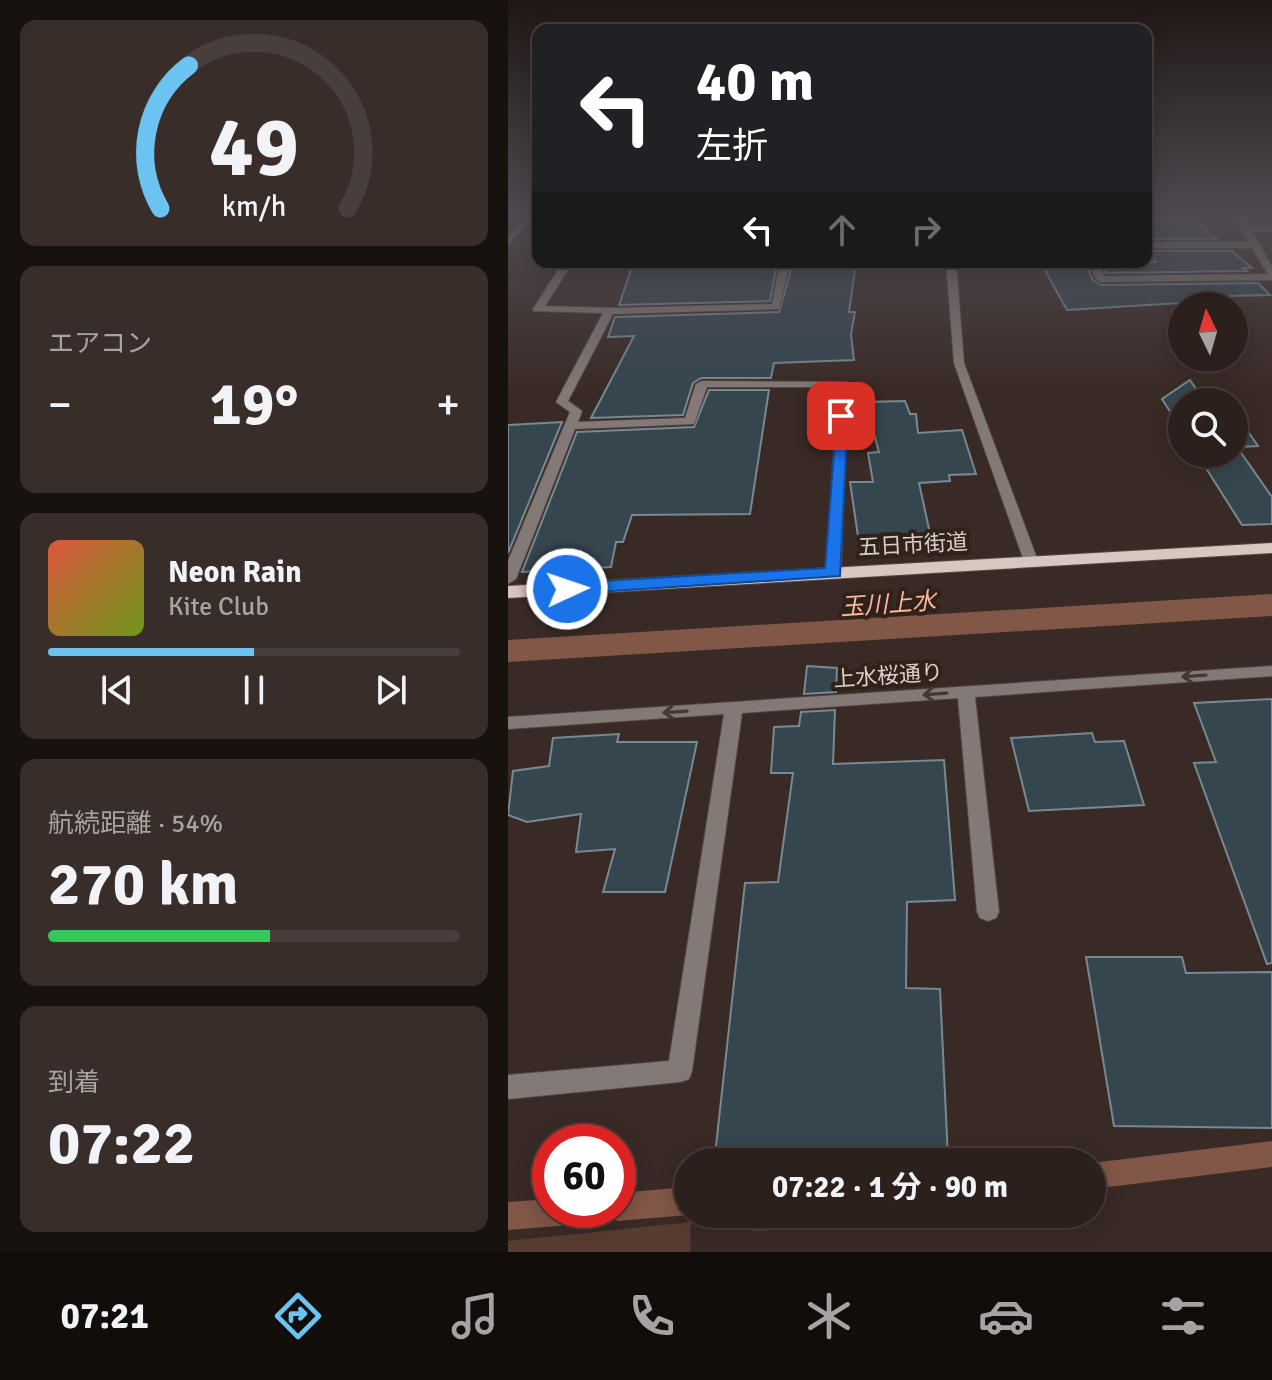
<!DOCTYPE html>
<html lang="ja">
<meta charset="utf-8">
<style>
:root{--surface:#2c201c;--page:#382d29;--text:#f1f3f6;--muted:#a6a3a3;--line:#483e3b;--accent:#6ac3f1}
body{margin:0;font-family:Signika,"Noto Sans JP",sans-serif;background:var(--page);color:var(--text);height:100vh;display:flex;flex-direction:column;font-size:30px;white-space:nowrap}
*{box-sizing:border-box;margin:0}
p{font-size:26px;color:var(--muted)}
.icon{flex:none;width:44px;height:44px;fill:none;stroke:currentColor;stroke-width:2;stroke-linecap:round;stroke-linejoin:round}
.map{position:relative;flex:1;overflow:hidden}
.side{display:flex;flex-direction:column;gap:20px;padding:20px;background:#18120f;width:508px}
.side>*{flex:none}
.guide{position:absolute;left:24px;top:24px;width:620px;height:244px;border-radius:16px;box-shadow:0 4px 20px #0003,0 0 0 2px var(--line);background:#202124;color:#fff;overflow:hidden}
.needle{width:52px;rotate:355deg}
.fabs{position:absolute;left:660px;top:292px;display:grid;gap:16px}
.fabs a{display:grid;place-items:center;width:80px;height:80px;border-radius:50%;background:var(--surface);box-shadow:0 4px 20px #0003,0 0 0 2px var(--line);font-size:40px}
.speed{position:absolute;left:24px;top:1124px;display:flex;gap:16px;font-size:40px;font-weight:700;text-align:center}
.speed>*{display:grid;place-content:center;width:104px;height:104px;border-radius:50%;background:var(--surface);box-shadow:0 4px 20px #0003,0 0 0 2px var(--line);line-height:1}
.speed .limit{border:12px solid #d22;background:#fff;color:#111}
.pin{position:absolute;display:grid;place-items:center;width:68px;height:68px;color:#fff;margin:-34px;border-radius:16px;box-shadow:0 4px 12px #0006}
.me{position:absolute;width:88px;margin:-44px;rotate:87deg;stroke-linejoin:round;filter:drop-shadow(0 0 6px #0008)}
.turn{display:flex;align-items:center;gap:28px;height:168px;padding:0 32px;font-size:36px}
.turn .icon{width:104px;height:104px;stroke-width:2.5}
.turn b{display:block;font-size:56px;line-height:68px}
.lanes{display:flex;align-items:center;height:76px;padding:0 32px;background:#0003;justify-content:center;gap:40px;direction:ltr}
.lanes .off{opacity:.35}
.big{font-size:60px;font-weight:700;line-height:1.1}
.side .tile{flex:1;display:flex;flex-direction:column;justify-content:center;gap:12px;min-width:0;padding:0 28px;border-radius:16px;background:var(--page)}
.side .dial{align-items:center;gap:0}
.dial svg{height:208px;overflow:visible;fill:none;stroke:var(--line);stroke-width:7;stroke-linecap:round;text-anchor:middle}
.dial text{fill:var(--text);stroke:none}
.song{display:flex;align-items:center;gap:24px}
.cover{width:96px;height:96px;border-radius:12px;background:linear-gradient(135deg,hsl(10 70% 55%),hsl(80 70% 35%))}
.played{height:8px;border-radius:4px;background:linear-gradient(90deg,var(--accent) 50%,var(--line) 50%)}
.keys{display:flex;justify-content:space-around;direction:ltr}
.heat{display:flex;justify-content:space-between;align-items:center;font-size:44px;direction:ltr}
.charge{height:12px;border-radius:6px;background:linear-gradient(90deg,#34c759 54%,var(--line) 0)}
.trip{position:absolute;left:166px;top:1148px;width:432px;height:80px;border-radius:40px;background:var(--surface);box-shadow:0 4px 20px #0003,0 0 0 2px var(--line);font-weight:700;line-height:80px;text-align:center}
.menu{display:flex;height:128px;justify-content:space-around;align-items:center;background:#120d0b;color:var(--muted)}
.menu .icon{width:56px;height:56px}
.menu .active{color:var(--accent)}
.menu b{font-size:36px;color:var(--text)}
main{display:flex;flex:1;min-height:0}
.map>svg:first-child{display:block}
.green{fill:#593c31}
.water{fill:#815748}
.lines{fill:none;stroke-linecap:round;stroke-linejoin:round}
.stream{fill:#815748;fill-rule:evenodd}
.building{fill:#36464f;stroke:#788993;stroke-width:2}
.lane-casing{stroke:#574843;stroke-width:2}
.street-casing{stroke:#574843;stroke-width:2}
.primary-casing{stroke:#574843;stroke-width:2}
.lane{fill:#837a77;fill-rule:evenodd}
.street{fill:#837a77;fill-rule:evenodd}
.primary{fill:#d8c6c0;fill-rule:evenodd}
.oneway{stroke:#453732}
.route{fill:#1a73e8;stroke:#114b97;stroke-width:2}
.labels{text-anchor:middle;stroke-width:8;stroke-linejoin:round;paint-order:stroke}
.street-label{font-size:22px;fill:#dacfcb;stroke:#30211b}
.water-label{font-size:24px;font-style:italic;fill:#fcb69b;stroke:#30211b}
</style>
<main>
<section class="side">
<div class="tile dial"><svg viewBox="0 0 100 80">
<path d="M14 69A42 42 0 1 1 86 69"/>
<path d="M14 69A42 42 0 0 1 25 14" stroke="#6ac3f1"/>
<text x="50" y="56" font-size="32" font-weight="700">49</text>
<text x="50" y="72" font-size="11">km/h</text>
</svg></div>
<div class="tile"><p>エアコン</p>
<div class="heat"><a>−</a><b class="big">19°</b><a>+</a></div>
</div>
<div class="tile">
<div class="song"><i class="cover"></i><div><b>Neon Rain</b><p>Kite Club</p></div></div>
<div class="played"></div>
<div class="keys"><svg class="icon" aria-label="previous" viewBox="0 0 24 24"><path d="M18 5L8 12l10 7zM5 5v14"/></svg><svg class="icon" aria-label="pause" viewBox="0 0 24 24"><path d="M8 5v14M16 5v14"/></svg><svg class="icon" aria-label="next" viewBox="0 0 24 24"><path d="M6 5l10 7-10 7zM19 5v14"/></svg></div>
</div>
<div class="tile"><p>航続距離 · 54%</p><b class="big">270 km</b><div class="charge"></div></div>
<div class="tile"><p>到着</p><b class="big">07:22</b></div>
</section>
<div class="map">
<svg width="764" height="1252" viewBox="0 0 764 1252">
<rect width="100%" height="100%" fill="#3a2a25"/>
<polygon class="green" points="183,1222 182,1252 0,1252 0,1241"/>
<polygon class="water" points="764,594 764,616 0,662 0,640"/>
<g class="lines">
<g class="stream">
<polygon points="764,1141 764,1167 584,1189 584,1163"/>
<polygon points="180,1187 180,1215 110,1221 100,1217 98,1210 110,1210 110,1193"/>
<polygon points="42,1199 42,1210 89,1210 85,1220 75,1224 0,1230 0,1202"/>
<path d="M216 1214H287L283 1224C260 1233 243 1233 220 1224Z"/>
</g>
</g>
<g class="building">
<polygon points="638,217 682,217 709,239 638,239"/>
<polygon points="640,251 724,251 744,268 735,268 739,271 598,273 593,262 648,262"/>
<polygon points="552,262 577,262 585,280 593,285 750,283 762,295 718,296 724,306 672,303 559,310 535,267 553,266"/>
<polygon points="246,263 269,263 262,301 111,305 125,264"/>
<polygon points="285,263 348,263 341,312 347,312 343,334 346,360 266,363 263,378 193,378 185,383 175,415 83,418 126,336 100,337 107,317 271,312"/>
<polygon points="682,380 697,402 674,402 674,430 654,399"/>
<polygon points="201,390 261,390 242,514 124,515 115,542 108,542 103,567 14,572 69,432 186,427"/>
<polygon points="397,401 402,414 408,414 410,433 454,430 468,474 441,475 442,481 411,483 423,538 409,540 410,548 352,550 342,482 365,482 360,453 371,452 357,402"/>
<polygon points="726,411 750,446 729,447 764,497 764,524 734,525 689,454 726,454"/>
<polygon points="54,422 0,553 0,425"/>
<polygon points="299,666 329,668 328,692 296,694"/>
<polygon points="764,699 764,963 759,964 686,763 708,762 686,703"/>
<polygon points="327,710 325,764 436,760 447,900 399,902 398,988 432,989 440,1158 334,1159 334,1151 207,1155 237,883 270,882 285,773 263,773 266,727 291,726 293,712"/>
<polygon points="584,733 587,742 616,741 636,805 521,811 503,738"/>
<polygon points="111,734 109,742 189,742 157,892 95,892 107,849 68,852 73,814 19,822 0,815 5,771 41,766 45,738"/>
<polygon points="578,957 674,957 678,973 764,972 764,1128 606,1126"/>
</g>
<g class="lines">
<g class="lane-casing">
<polygon id="lane" points="736,226 764,226 764,232 739,231 736,230"/>
</g>
<g class="street-casing">
<g id="street">
<polygon points="17,217 25,217 0,245 0,237"/>
<polygon points="727,217 735,217 764,266 764,280 593,282 588,279 580,262 590,262 596,276 760,274 744,248 638,248 638,242 741,242"/>
<polygon points="55,262 65,262 37,306 106,308 264,304 272,262 282,262 271,309 105,314 60,401 74,411 70,422 177,418 188,384 194,381 339,382 333,572 331,575 326,576 319,572 329,387 199,387 186,424 67,429 8,579 0,584 0,561 62,412 48,402 95,313 26,311 25,309"/>
<polygon points="438,262 448,262 456,363 530,561 528,564 523,565 516,561 446,363"/>
<polygon points="764,666 764,676 467,697 491,912 488,918 480,921 472,918 469,912 450,698 234,713 184,1071 181,1079 172,1082 0,1099 0,1075 161,1061 216,714 0,729 0,717"/>
</g>
</g>
<g class="primary-casing">
<polygon id="primary" points="764,543 764,553 0,598 0,586"/>
</g>
<use href="#lane" class="lane"/>
<use href="#street" class="street"/>
<use href="#primary" class="primary"/>
</g>
<defs><path id="oneway-shaft" d="M-6 0H5M1.5-3L5.5 0L1.5 3" fill="none" stroke-width="1.6" stroke-linecap="round" stroke-linejoin="round" transform="scale(2)"/></defs>
<g class="oneway">
<use href="#oneway-shaft" transform="translate(686 676) rotate(176)"/>
<use href="#oneway-shaft" transform="translate(427 694) rotate(176)"/>
<use href="#oneway-shaft" transform="translate(167 712) rotate(176)"/>
</g>
<linearGradient id="sky" x2="0" y2="1"><stop stop-color="#201714"/><stop offset="0.55" stop-color="#4f4a51"/><stop offset="1" stop-color="#4f4a51" stop-opacity="0"/></linearGradient>
<rect width="764" height="392" fill="url(#sky)"/>
<polygon class="route" points="329,413 340,416 332,576 59,594 51,589 59,583 317,568"/>
<g class="labels">
<g class="street-label">
<text transform="translate(405 544) rotate(-3)" y="8">五日市街道</text>
<text transform="translate(380 675) rotate(-4)" y="8">上水桜通り</text>
</g>
<g class="water-label">
<text transform="translate(380 604) rotate(-4)" y="8">玉川上水</text>
</g>
</g>
</svg>
<div class="fabs">
<a><svg class="needle" viewBox="-14 -14 28 28"><path d="M0-13l5 13h-10z" fill="#e53935"/><path d="M0 13l5-13h-10z" fill="#a6a3a3"/></svg></a>
<a><svg class="icon" aria-label="search" viewBox="0 0 24 24"><circle cx="10" cy="10" r="6"/><path d="M15 15l6 6"/></svg></a>
</div>
<div class="speed"><div class="limit">60</div></div>
<div class="pin" style="left:333px;top:416px;background:#d93025"><svg class="icon" aria-label="arrive" viewBox="0 0 24 24"><path d="M6 21V4h12l-3 4 3 4H6"/></svg></div>
<svg class="me" style="left:59px;top:589px" viewBox="-20 -20 40 40"><circle r="17" fill="#1a73e8" stroke="#fff" stroke-width="3"/><path d="M0-11L8 9 0 5-8 9z" fill="#fff"/></svg>
<div class="trip">07:22 · 1 分 · 90 m</div>
<div class="guide">
<div class="turn"><svg class="icon" aria-label="left" viewBox="0 0 24 24"><path d="M17 20v-9H6M10 6l-5 5 5 5"/></svg><div><b>40 m</b>左折</div></div>
<div class="lanes"><svg class="icon" aria-label="left" viewBox="0 0 24 24"><path d="M17 20v-9H6M10 6l-5 5 5 5"/></svg><svg class="icon off" aria-label="ahead" viewBox="0 0 24 24"><path d="M12 20V5M6 11l6-6 6 6"/></svg><svg class="icon off" aria-label="right" viewBox="0 0 24 24"><path d="M7 20v-9h11M14 6l5 5-5 5"/></svg></div>
</div>
</div>
</main>
<nav class="menu">
<b>07:21</b>
<svg class="icon active" aria-label="directions" viewBox="0 0 24 24"><path d="M12 3l9 9-9 9-9-9zM9 14v-3h6M13 9l2 2-2 2"/></svg>
<svg class="icon" aria-label="music" viewBox="0 0 24 24"><path d="M9 18V5l10-2v13"/><circle cx="6" cy="18" r="3"/><circle cx="16" cy="16" r="3"/></svg>
<svg class="icon" aria-label="phone" viewBox="0 0 24 24"><path d="M5 4h4l2 5-3 2q2 4 5 5l2-3 5 2v4C11 20 4 13 5 4z"/></svg>
<svg class="icon" aria-label="climate" viewBox="0 0 24 24"><path d="M12 3v18M4 7l16 10M4 17L20 7"/></svg>
<svg class="icon" aria-label="car" viewBox="0 0 24 24"><path d="M5 17H2v-5l4-1 3-4h7l3 4 3 1v5h-3M9 17h6M6 11h13"/><circle cx="7" cy="17" r="2"/><circle cx="17" cy="17" r="2"/></svg>
<svg class="icon" aria-label="filters" viewBox="0 0 24 24"><path d="M4 7h16M4 17h16"/><circle cx="9" cy="7" r="2"/><circle cx="15" cy="17" r="2"/></svg>
</nav>
